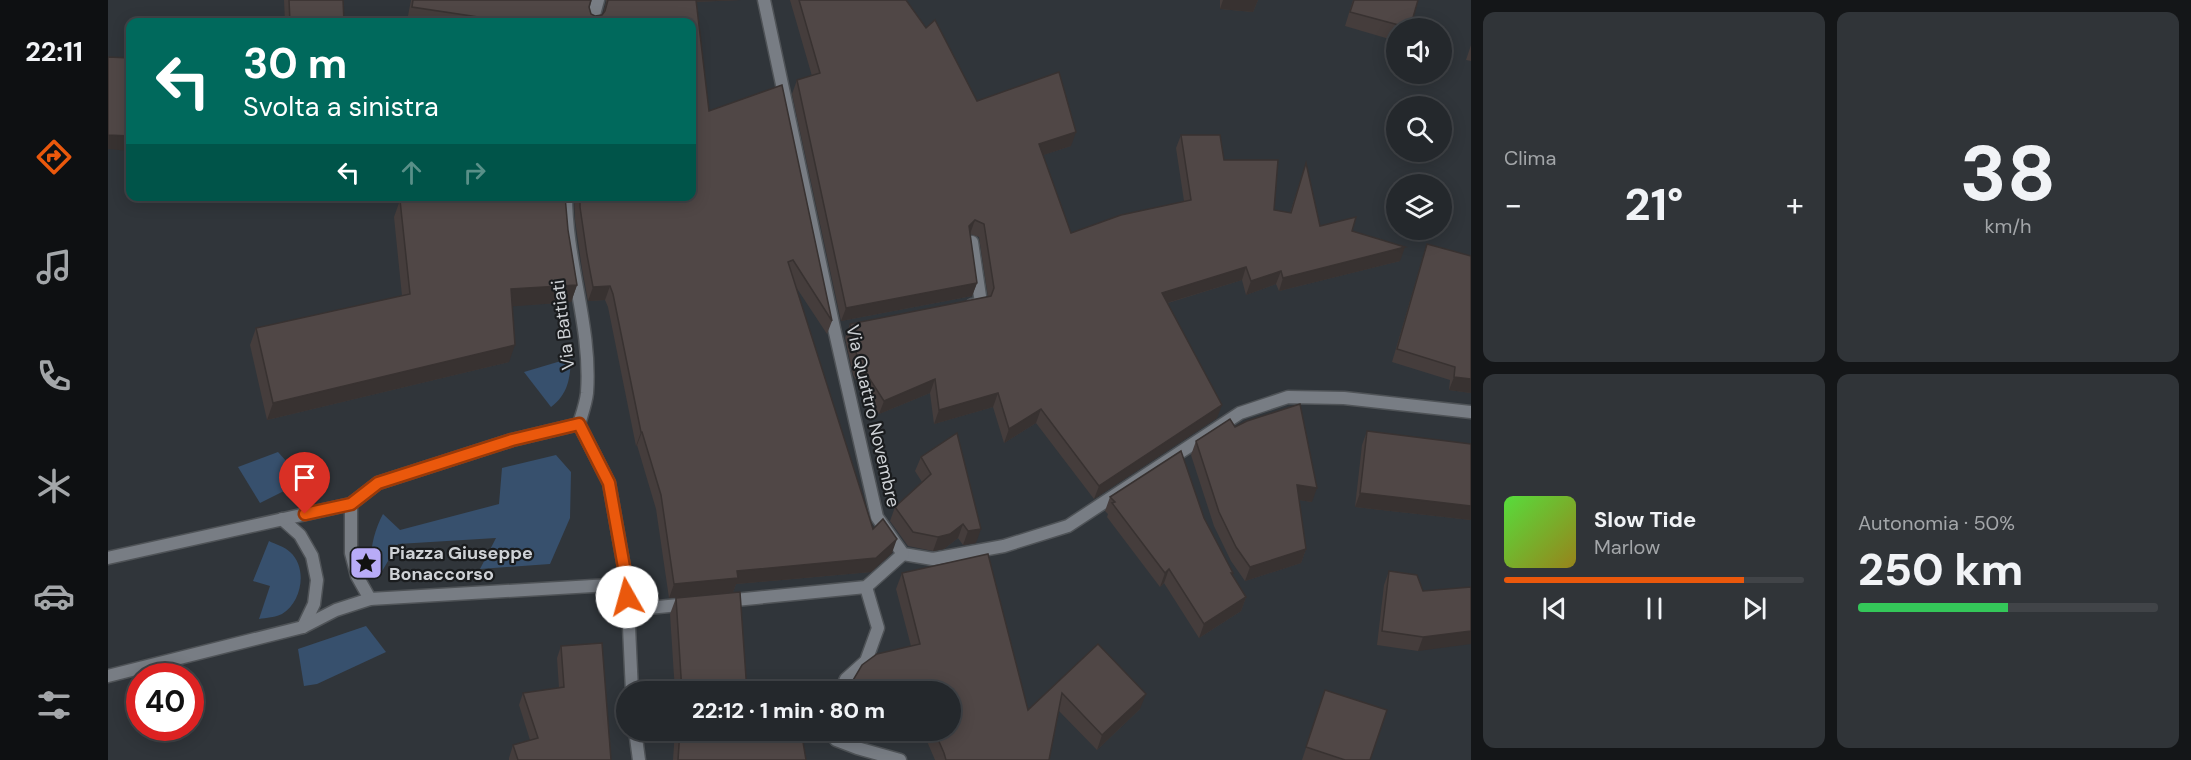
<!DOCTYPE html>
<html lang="it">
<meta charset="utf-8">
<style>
:root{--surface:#24282c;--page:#303438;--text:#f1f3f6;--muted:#a3a6a9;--line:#414448;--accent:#ea580c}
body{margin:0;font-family:"DM Sans",sans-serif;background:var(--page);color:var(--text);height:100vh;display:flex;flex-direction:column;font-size:22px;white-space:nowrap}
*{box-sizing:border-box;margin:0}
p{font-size:20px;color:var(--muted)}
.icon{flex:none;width:33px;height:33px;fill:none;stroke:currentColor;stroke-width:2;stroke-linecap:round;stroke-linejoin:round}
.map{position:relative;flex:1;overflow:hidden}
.side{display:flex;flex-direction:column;gap:12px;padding:12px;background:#141618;width:720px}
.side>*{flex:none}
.top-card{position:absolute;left:18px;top:18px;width:570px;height:183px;border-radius:12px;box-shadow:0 3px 15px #0003,0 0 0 2px var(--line);background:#00695c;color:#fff;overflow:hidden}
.controls{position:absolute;left:1278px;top:18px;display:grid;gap:12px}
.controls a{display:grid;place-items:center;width:66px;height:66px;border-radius:50%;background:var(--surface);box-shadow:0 3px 15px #0003,0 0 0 2px var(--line);font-size:30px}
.speed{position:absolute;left:18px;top:663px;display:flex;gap:12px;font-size:30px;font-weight:700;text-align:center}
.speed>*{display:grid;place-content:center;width:78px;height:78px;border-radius:50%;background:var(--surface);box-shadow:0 3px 15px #0003,0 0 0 2px var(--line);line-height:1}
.speed .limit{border:9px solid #d22;background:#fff;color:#111}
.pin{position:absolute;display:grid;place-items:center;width:51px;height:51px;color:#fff;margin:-62px -26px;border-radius:50% 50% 50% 0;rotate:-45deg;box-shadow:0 0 6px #0007}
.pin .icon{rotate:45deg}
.me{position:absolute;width:66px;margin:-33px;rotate:353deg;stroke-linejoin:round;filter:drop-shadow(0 0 4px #0008)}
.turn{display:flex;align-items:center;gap:21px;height:126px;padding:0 18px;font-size:27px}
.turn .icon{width:78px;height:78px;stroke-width:2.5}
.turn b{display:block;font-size:42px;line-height:51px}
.lanes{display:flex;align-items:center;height:57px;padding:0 18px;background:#0003;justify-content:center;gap:30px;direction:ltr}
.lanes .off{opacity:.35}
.big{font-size:45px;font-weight:800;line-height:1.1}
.side .card{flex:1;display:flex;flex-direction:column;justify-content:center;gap:9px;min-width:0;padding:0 21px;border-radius:12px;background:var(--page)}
.side .dial{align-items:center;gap:0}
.dial b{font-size:78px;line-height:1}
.song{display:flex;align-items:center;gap:18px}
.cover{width:72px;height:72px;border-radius:9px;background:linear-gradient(135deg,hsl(110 70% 55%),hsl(50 70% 35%))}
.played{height:6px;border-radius:3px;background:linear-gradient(90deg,var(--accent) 80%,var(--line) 80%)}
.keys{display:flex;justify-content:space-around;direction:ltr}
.heat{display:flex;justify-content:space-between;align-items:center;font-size:33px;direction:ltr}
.charge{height:9px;border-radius:4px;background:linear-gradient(90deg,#34c759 50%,var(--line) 0)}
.side .tiles{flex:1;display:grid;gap:12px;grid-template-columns:repeat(2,1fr)}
.trip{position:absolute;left:508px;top:681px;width:345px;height:60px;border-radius:30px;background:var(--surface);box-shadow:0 3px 15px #0003,0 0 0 2px var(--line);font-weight:800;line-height:60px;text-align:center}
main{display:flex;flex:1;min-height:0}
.tabs{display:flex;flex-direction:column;width:108px;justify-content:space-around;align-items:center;background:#0e1012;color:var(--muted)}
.tabs .icon{width:42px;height:42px}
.tabs .current{color:var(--accent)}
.tabs b{font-size:27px;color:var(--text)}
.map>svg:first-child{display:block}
.green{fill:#37506d}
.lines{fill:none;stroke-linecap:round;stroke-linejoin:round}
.minor-casing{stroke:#4f5357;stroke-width:15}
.tertiary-casing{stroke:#4f5357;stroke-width:15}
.minor{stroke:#787d84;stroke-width:12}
.tertiary{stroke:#787d84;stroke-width:12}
.wall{fill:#453d3c}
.shaded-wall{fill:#383231}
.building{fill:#504746;stroke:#383231;stroke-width:1.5}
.route-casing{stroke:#983908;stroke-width:15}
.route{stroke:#ea580c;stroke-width:10}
.labels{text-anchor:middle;stroke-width:4.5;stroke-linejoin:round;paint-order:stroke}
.street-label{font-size:18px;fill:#cfd2d6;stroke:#1a1c1e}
.poi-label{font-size:18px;font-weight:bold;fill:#cfd2d6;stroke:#1a1c1e;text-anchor:start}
</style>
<main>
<nav class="tabs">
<b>22:11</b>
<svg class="icon current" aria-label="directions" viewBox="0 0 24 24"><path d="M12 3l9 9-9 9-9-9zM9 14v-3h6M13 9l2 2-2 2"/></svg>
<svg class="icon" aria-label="music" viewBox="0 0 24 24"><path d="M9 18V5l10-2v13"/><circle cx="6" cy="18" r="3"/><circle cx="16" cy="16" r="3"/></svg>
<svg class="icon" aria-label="phone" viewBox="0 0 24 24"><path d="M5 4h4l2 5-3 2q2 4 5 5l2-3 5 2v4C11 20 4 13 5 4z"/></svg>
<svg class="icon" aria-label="climate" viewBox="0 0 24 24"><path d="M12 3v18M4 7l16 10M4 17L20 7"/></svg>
<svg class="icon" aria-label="car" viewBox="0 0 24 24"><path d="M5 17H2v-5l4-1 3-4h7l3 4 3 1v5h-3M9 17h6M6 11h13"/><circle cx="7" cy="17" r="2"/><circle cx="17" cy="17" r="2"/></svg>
<svg class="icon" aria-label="filters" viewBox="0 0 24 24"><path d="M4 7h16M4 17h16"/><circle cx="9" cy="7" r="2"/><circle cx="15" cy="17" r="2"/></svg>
</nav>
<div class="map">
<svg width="1363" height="760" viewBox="0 0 1363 760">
<rect width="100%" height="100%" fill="#30353a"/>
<g class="green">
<path d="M463 358C462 379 460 394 443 407L416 372Z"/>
<polygon points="170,452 196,481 152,503 130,467"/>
<path d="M448 455 463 472 462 518 442 564 372 569 388 538 290 544 273 573H264C261 553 265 533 275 514L292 530 391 504 394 468Z"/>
<path d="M161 541C167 544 177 547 182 552 200 568 194 602 174 614 168 617 158 618 151 619L162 586 145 581Z"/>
<polygon points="258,626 278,652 209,684 196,686 190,649"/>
</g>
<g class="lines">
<g class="minor-casing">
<g id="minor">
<polyline points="656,0 726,328 769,517 795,554 825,559 896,546 960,526 1132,413 1180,397 1236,398 1363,412"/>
<polyline points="864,305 873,303 864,242"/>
<polyline points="243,504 243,553 249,576 262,599"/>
<polyline points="174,519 192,535 204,556 209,580 206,604 195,627"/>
<polyline points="0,558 243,504 270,483 404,440 471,424"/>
<polyline points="617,601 758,587 795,554"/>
<polyline points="520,610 581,604"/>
<polyline points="0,676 195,627 228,610 262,599 519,584"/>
<polyline points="732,692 738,679 758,661 770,628 758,587"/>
<polyline points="722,730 728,740 749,748 792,760"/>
</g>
</g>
<g class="tertiary-casing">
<g id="tertiary">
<polyline points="484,22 490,0"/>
<path d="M458 196C458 263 484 327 479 393 478 403 474 414 471 424L501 483 519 584 524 692"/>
<polyline points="527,730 531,760"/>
</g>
</g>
<use href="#minor" class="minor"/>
<use href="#tertiary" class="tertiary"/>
</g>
<g class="wall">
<polygon points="176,0 235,0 236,22 177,22"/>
<polygon points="303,0 483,0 481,7 483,14 487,16 495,14 498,2 498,0 633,0 588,2 601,111 724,321 719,334 688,287 765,529 784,553 763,572 628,584 625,592 561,598 548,509 529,445 528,446 500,307 497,300 480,301 474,269 467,220 466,196 584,196 584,22 309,22 299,21"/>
<polygon points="682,0 798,0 869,101 963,146 935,155 963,233 1076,201 1068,148 1073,135 1116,160 1166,210 1182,213 1198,163 1212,226 1244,231 1292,261 1171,291 1168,284 1138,295 1134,280 1060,303 1109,418 986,499 928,423 896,443 885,407 826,424 822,393 771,414 745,375 737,338 742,324 880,297 871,237 862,234 869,283 864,296 733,321 684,94 689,80 704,76"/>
<polygon points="1112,0 1150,0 1145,12 1112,9"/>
<polygon points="1245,0 1310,0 1302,28 1288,28 1288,41 1237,26"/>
<polygon points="1363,45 1363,61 1358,60"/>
<polygon points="339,198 460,230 469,285 463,302 404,306 401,362 159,420 142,345 148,328 294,296 286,217 292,200"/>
<polygon points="1319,244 1363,393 1341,390 1342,380 1284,362 1315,257"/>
<polygon points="1127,427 1204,502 1191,500 1198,549 1193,563 1137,581 1123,561 1106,526 1083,455 1088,441"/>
<polygon points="1259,431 1363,444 1363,520 1247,507 1254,445"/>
<polygon points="813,457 868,543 855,545 850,538 836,549 825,551 800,546 782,521 787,507 814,482 807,471"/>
<polygon points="1002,497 1096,518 1124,575 1138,597 1133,611 1091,638 1056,583 1052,587 999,517 1000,514 997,511"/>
<polygon points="1281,571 1315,591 1363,587 1310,651 1269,645 1276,585"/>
<polygon points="794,573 920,710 990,644 1032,709 989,750 951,711 941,760 827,760 818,739 796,730 843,730 803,646 788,589"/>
<polygon points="568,598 639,692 567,692 562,614"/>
<polygon points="453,646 503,760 401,760 401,758 405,745 422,740 411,705 415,693 451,688 449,658"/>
<polygon points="1217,690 1262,760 1194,760"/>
<polygon points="567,730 693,730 698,760 565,760"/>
<polygon points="744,730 760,730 749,739"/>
</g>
<g class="shaded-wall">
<polygon points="583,0 633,0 582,2"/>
<polygon points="1115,0 1150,0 1145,12 1112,9"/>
<polygon points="968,132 963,146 926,158 931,144"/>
<polygon points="0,135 22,136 22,151 0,149"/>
<polygon points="867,220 862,234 861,226"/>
<polygon points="1297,247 1292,261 1171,291 1175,278"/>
<polygon points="1138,267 1134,280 1049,306 1054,293"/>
<polygon points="1173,271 1168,284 1138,295 1143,281"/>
<polygon points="869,283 864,296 733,321 738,308"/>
<polygon points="469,285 463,302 397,307 403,289"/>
<polygon points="502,286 497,300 480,301 485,287"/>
<polygon points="407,345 401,362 159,420 165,403"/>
<polygon points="1346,377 1363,379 1363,393 1341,390"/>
<polygon points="827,379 822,393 771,414 776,401"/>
<polygon points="890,393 885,407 826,424 831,410"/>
<polygon points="1114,405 1109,418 986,499 991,486"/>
<polygon points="933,409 928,423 896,443 901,429"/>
<polygon points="533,432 534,432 529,445 528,446"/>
<polygon points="1189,485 1209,488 1204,502 1184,499"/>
<polygon points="1252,493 1363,506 1363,520 1247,507"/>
<polygon points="855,524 850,538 836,549 825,551 830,537"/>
<polygon points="873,529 868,543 855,545 860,531"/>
<polygon points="789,539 784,553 763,572 628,584 625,592 561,598 566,584 629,571"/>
<polygon points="1198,549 1193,563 1137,581 1142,567"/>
<polygon points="1061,569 1056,583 1052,587 1057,573"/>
<polygon points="1138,597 1133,611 1091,638 1096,624"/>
<polygon points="1363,631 1363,644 1310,651 1315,637"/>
<polygon points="1038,694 1032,709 989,750 994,735"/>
<polygon points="752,730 760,730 749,739"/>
</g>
<g class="building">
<polygon points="181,0 235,0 236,22 182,22"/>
<polygon points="305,0 483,0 481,7 483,14 487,16 494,15 497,11 500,0 588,0 601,111 674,85 724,321 685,260 680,262 765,529 775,519 789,539 768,558 629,571 630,578 566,584 553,495 534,432 533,432 505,294 502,286 485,287 479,255 472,207 472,196 584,196 584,22 404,22 304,7"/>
<polygon points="691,0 798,0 818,28 827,20 869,101 951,72 968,132 931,144 963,233 1013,215 1083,200 1073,135 1112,135 1116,160 1170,160 1166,210 1183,213 1198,163 1212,226 1248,217 1244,231 1297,247 1175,278 1173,271 1143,281 1138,267 1054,293 1114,405 991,486 933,409 901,429 890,393 831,410 827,379 776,401 750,361 742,324 883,296 886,288 876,224 867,220 861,226 869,283 738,308 689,80 712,73"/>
<polygon points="1246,0 1310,0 1302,28 1242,12"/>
<polygon points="0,57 22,58 22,136 0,135"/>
<polygon points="319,196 339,196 339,198 348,196 457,196 460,230 469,285 403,289 407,345 165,403 148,328 302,294 292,200"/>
<polygon points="1319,244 1363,256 1363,379 1346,377 1347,367 1289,349"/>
<polygon points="1192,404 1209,488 1189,485 1198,549 1142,567 1128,547 1111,512 1088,441 1122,419 1127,427 1139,421"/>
<polygon points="1259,431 1363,444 1363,506 1252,493"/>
<polygon points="849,433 873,529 860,531 855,524 842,534 830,537 805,532 787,507 823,474 813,457"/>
<polygon points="1073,451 1096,518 1125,573 1123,573 1138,597 1096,624 1061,569 1057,573 1004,503 1007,502 1002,497"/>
<polygon points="880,554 920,710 990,644 1038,694 994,735 954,693 941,760 838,760 836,753 826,730 843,730 843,692 738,692 754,665 769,654 812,644 794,573"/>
<polygon points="1281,571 1309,575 1315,591 1363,587 1363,631 1315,637 1274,631"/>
<polygon points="632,592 639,692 574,692 568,598"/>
<polygon points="494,643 503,760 410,760 405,745 430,738 415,693 456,687 453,646"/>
<polygon points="1217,690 1279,710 1262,760 1237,760 1198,747"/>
<polygon points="572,730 693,730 698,760 570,760"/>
</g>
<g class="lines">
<g class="route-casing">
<polyline id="route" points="197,514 243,504 270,483 404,440 471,424 501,483 519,584 519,597"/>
</g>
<use href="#route" class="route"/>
</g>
<defs>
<g id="sight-square" transform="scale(1.725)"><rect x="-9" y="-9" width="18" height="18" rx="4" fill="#b8abf7" stroke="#1a1c1e"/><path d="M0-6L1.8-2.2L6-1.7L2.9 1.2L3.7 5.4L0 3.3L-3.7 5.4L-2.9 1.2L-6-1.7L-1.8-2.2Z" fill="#111"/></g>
</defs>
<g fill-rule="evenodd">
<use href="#sight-square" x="258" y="563"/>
</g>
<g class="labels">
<g class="street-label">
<text transform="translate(455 325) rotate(-97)" y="6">Via Battiati</text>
<text transform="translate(765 416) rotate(77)" y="6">Via Quattro Novembre</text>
</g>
<g class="poi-label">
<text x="281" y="559">Piazza Giuseppe<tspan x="281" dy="21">Bonaccorso</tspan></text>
</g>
</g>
</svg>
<div class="controls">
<a><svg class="icon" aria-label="sound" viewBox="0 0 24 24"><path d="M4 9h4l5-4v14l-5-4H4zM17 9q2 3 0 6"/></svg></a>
<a><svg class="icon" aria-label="search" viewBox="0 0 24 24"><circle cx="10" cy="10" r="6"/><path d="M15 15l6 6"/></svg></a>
<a><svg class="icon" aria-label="layers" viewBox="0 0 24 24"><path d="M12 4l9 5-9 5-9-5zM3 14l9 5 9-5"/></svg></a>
</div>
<div class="speed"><div class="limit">40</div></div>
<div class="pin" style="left:197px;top:514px;background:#d93025"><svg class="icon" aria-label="arrive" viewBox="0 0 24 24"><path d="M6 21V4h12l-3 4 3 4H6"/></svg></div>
<svg class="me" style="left:519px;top:597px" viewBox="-20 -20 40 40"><circle r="19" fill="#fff"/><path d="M0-13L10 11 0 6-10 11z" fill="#ea580c"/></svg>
<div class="trip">22:12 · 1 min · 80 m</div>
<div class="top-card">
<div class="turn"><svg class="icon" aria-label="left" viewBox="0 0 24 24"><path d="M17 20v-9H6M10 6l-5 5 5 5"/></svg><div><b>30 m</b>Svolta a sinistra</div></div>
<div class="lanes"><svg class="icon" aria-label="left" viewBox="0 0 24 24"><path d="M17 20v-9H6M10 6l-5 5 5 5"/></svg><svg class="icon off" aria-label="ahead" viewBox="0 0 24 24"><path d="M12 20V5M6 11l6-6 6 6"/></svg><svg class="icon off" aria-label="right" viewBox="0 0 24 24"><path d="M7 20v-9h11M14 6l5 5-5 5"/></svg></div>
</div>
</div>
<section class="side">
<div class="tiles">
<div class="card"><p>Clima</p>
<div class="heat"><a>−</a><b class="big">21°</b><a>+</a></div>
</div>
<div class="card dial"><b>38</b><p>km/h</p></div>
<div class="card">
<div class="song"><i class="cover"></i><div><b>Slow Tide</b><p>Marlow</p></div></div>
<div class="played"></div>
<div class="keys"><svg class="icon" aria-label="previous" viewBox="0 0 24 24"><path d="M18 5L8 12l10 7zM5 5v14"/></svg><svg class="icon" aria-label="pause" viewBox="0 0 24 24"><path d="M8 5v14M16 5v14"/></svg><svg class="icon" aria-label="next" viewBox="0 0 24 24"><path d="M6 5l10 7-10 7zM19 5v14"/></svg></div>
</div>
<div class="card"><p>Autonomia · 50%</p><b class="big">250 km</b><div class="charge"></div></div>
</div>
</section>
</main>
